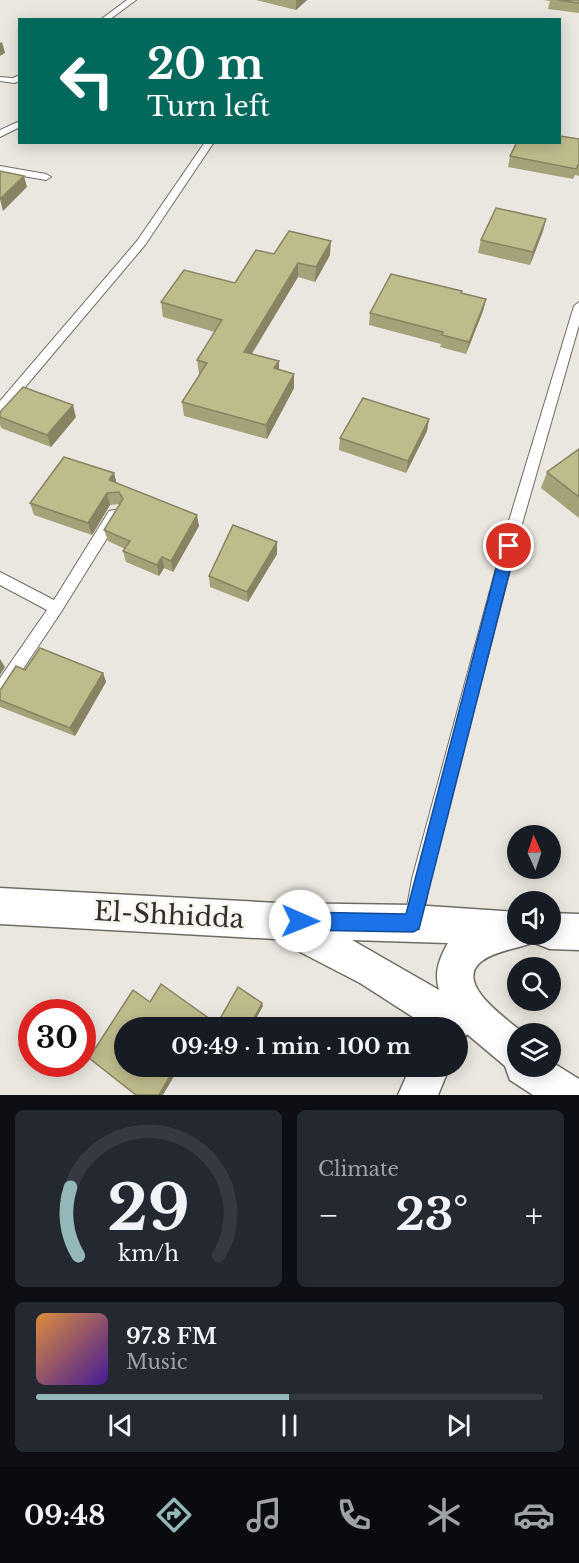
<!DOCTYPE html>
<meta charset="utf-8">
<style>
:root{--surface:#171b24;--page:#242831;--text:#f1f3f6;--muted:#9ea1a6;--line:#363941;--accent:#94b7b9}
body{margin:0;font-family:"Libre Baskerville",serif;background:var(--page);color:var(--text);height:100vh;display:flex;flex-direction:column;font-size:22px;white-space:nowrap}
*{box-sizing:border-box;margin:0}
p{font-size:20px;color:var(--muted)}
.icon{flex:none;width:33px;height:33px;fill:none;stroke:currentColor;stroke-width:2;stroke-linecap:round;stroke-linejoin:round}
.map{position:relative;height:1095px;overflow:hidden}
.details{display:flex;flex-direction:column;gap:15px;padding:15px;background:#0d0f14;flex:1}
.details>*{flex:none}
.guide{position:absolute;left:18px;top:18px;width:543px;height:126px;border-radius:0px;box-shadow:0 3px 15px #0003;background:#00695c;color:#fff;overflow:hidden}
.needle{width:39px;rotate:357deg}
.tools{position:absolute;left:507px;top:825px;display:grid;gap:12px}
.tools a{display:grid;place-items:center;width:54px;height:54px;border-radius:50%;background:var(--surface);box-shadow:0 3px 15px #0003;font-size:30px}
.speed{position:absolute;left:18px;top:999px;display:flex;gap:12px;font-size:30px;font-weight:700;text-align:center}
.speed>*{display:grid;place-content:center;width:78px;height:78px;border-radius:50%;background:var(--surface);box-shadow:0 3px 15px #0003;line-height:1}
.speed .limit{border:9px solid #d22;background:#fff;color:#111}
.pin{position:absolute;display:grid;place-items:center;width:51px;height:51px;color:#fff;margin:-26px;border:3px solid #fff;border-radius:50%;box-shadow:0 2px 6px #0007}
.me{position:absolute;width:66px;margin:-33px;rotate:91deg;stroke-linejoin:round;filter:drop-shadow(0 0 4px #0008)}
.turn{display:flex;align-items:center;gap:21px;height:126px;padding:0 30px;font-size:27px}
.turn .icon{width:78px;height:78px;stroke-width:2.5}
.turn b{display:block;font-size:42px;line-height:51px}
.big{font-size:45px;font-weight:700;line-height:1.1}
.details .tile{flex:1;display:flex;flex-direction:column;justify-content:center;gap:9px;min-width:0;padding:0 21px;border-radius:9px;background:var(--page)}
.details .dial{align-items:center;gap:0}
.dial svg{height:156px;overflow:visible;fill:none;stroke:var(--line);stroke-width:7;stroke-linecap:round;text-anchor:middle}
.dial text{fill:var(--text);stroke:none}
.song{display:flex;align-items:center;gap:18px}
.cover{width:72px;height:72px;border-radius:9px;background:linear-gradient(135deg,hsl(30 70% 55%),hsl(260 70% 35%))}
.played{height:6px;border-radius:3px;background:linear-gradient(90deg,var(--accent) 50%,var(--line) 50%)}
.keys{display:flex;justify-content:space-around;direction:ltr}
.heat{display:flex;justify-content:space-between;align-items:center;font-size:33px;direction:ltr}
.details .tiles{flex:1;display:grid;gap:15px;grid-template-columns:1fr 1fr}
.tile:last-child{grid-column:span 2}
.trip{position:absolute;left:114px;top:1017px;width:354px;height:60px;border-radius:30px;background:var(--surface);box-shadow:0 3px 15px #0003;font-weight:700;line-height:60px;text-align:center}
.tabs{display:flex;height:96px;justify-content:space-around;align-items:center;background:#090b0e;color:var(--muted)}
.tabs .icon{width:42px;height:42px}
.tabs .selected{color:var(--accent)}
.tabs b{font-size:27px;color:var(--text)}
.map>svg:first-child{display:block}
.lines{fill:none;stroke-linecap:round;stroke-linejoin:round}
.service-casing{stroke:#706d67;stroke-width:2}
.minor-casing{stroke:#706d67;stroke-width:3}
.service{fill:#fff;fill-rule:evenodd}
.minor{fill:#fff;fill-rule:evenodd}
.wall{fill:#a4a278}
.shaded-wall{fill:#868462}
.building{fill:#bfbc8c;stroke:#868462;stroke-width:1.5}
.route{fill:#1a73e8;stroke:#114b97;stroke-width:1.5}
.labels{text-anchor:middle;stroke-width:5;stroke-linejoin:round;paint-order:stroke}
.near-street-label{font-size:26px;fill:#302f2d;stroke:#f8f4ee}
</style>
<div class="map">
<svg width="579" height="1095" viewBox="0 0 579 1095">
<rect width="100%" height="100%" fill="#eae7e0"/>
<g class="lines">
<g class="service-casing">
<g id="service">
<polygon points="127,0 136,0 109,20 100,20"/>
<polygon points="20,75 20,81 14,83 0,81 0,77 13,78"/>
<polygon points="20,121 20,127 0,137 0,130"/>
<polygon points="205,142 214,142 145,245 4,412 0,413 0,401 137,241"/>
<polygon points="0,166 46,174 51,177 46,180 0,172"/>
<polygon points="579,302 579,325 522,524 430,879 422,923 419,929 413,932 407,929 404,923 412,879 508,524 574,306"/>
<polygon points="114,510 119,511 121,515 119,519 61,612 5,696 0,698 0,678 47,610 0,585 0,572 54,600 109,511"/>
</g>
</g>
<g class="minor-casing">
<g id="minor">
<path d="M0 888 278 903 413 905 518 912V934H550V913L579 914V950L550 949 537 944 534 935 531 943C516 949 495 951 482 961 452 983 508 1020 525 1034H518V1066H550V1061L579 1079V1095H533L510 1080 505 1066 467 1034 463 1041 458 1044V1028H430L360 983 275 939 0 924ZM352 940 448 943C439 959 434 972 439 990Z"/>
<polygon points="411,1066 450,1066 438,1095 398,1095"/>
</g>
</g>
<use href="#service" class="service"/>
<use href="#minor" class="minor"/>
</g>
<g class="wall">
<polygon points="256,0 307,0 296,10"/>
<polygon points="543,0 579,0 579,13 548,9 550,1"/>
<polygon points="579,139 579,176 575,175 573,179 508,167 510,156"/>
<polygon points="546,219 543,231 530,265 478,253 481,240"/>
<polygon points="274,254 330,255 315,282 298,277 252,354 279,361 279,370 294,388 267,439 184,416 182,402 200,374 199,374 197,360 215,332 163,317 161,302 235,283"/>
<polygon points="462,293 486,299 483,311 466,354 440,347 441,344 369,325 370,313"/>
<polygon points="0,412 76,417 51,447 1,428 0,424"/>
<polygon points="429,419 427,431 406,473 339,450 340,438"/>
<polygon points="579,449 579,518 541,488 547,472"/>
<polygon points="114,473 116,483 199,526 173,572 164,568 159,576 126,562 123,551 125,549 108,541 104,530 120,504 110,505 92,535 34,515 30,503"/>
<polygon points="277,542 277,554 248,602 210,587 209,576"/>
<polygon points="25,670 103,673 106,682 75,736 0,707 0,689"/>
</g>
<g class="shaded-wall">
<polygon points="296,0 307,0 296,10"/>
<polygon points="2,42 5,53 0,56 0,43"/>
<polygon points="24,176 27,187 3,211 0,199"/>
<polygon points="546,219 543,231 530,265 533,252"/>
<polygon points="331,241 330,255 315,282 316,267"/>
<polygon points="298,263 298,277 244,366 244,352"/>
<polygon points="486,299 483,311 466,354 469,342"/>
<polygon points="279,361 279,375 274,368"/>
<polygon points="294,374 294,388 267,439 266,425"/>
<polygon points="73,405 76,417 51,447 47,435"/>
<polygon points="429,419 427,431 406,473 408,461"/>
<polygon points="114,473 117,485 109,480"/>
<polygon points="107,493 110,505 92,535 88,523"/>
<polygon points="197,515 199,526 173,572 171,561"/>
<polygon points="277,542 277,554 248,602 247,592"/>
<polygon points="162,557 164,568 159,576 157,565"/>
<polygon points="0,659 5,667 0,675"/>
<polygon points="103,673 106,682 75,736 70,728"/>
<polygon points="262,1003 263,1006 251,1028 249,1028"/>
<polygon points="176,1066 180,1066 163,1095 159,1095"/>
</g>
<g class="building">
<polygon points="558,0 579,0 579,3"/>
<polygon points="560,136 579,139 579,165 578,165 576,169 510,156 517,142 560,142"/>
<polygon points="0,171 24,176 0,199"/>
<polygon points="496,208 546,219 533,252 481,240"/>
<polygon points="289,231 331,241 316,267 298,263 244,352 279,361 274,368 294,374 266,425 182,402 207,363 197,360 222,320 161,302 184,270 235,283 256,250 274,254"/>
<polygon points="391,274 462,291 461,293 486,299 469,342 442,335 443,332 370,313"/>
<polygon points="23,387 73,405 47,435 0,417 0,412"/>
<polygon points="363,398 429,419 408,461 340,438"/>
<polygon points="579,449 579,497 547,472"/>
<polygon points="64,457 114,473 109,480 197,515 171,561 162,557 157,565 123,551 130,541 104,530 123,499 119,492 107,493 88,523 30,503"/>
<polygon points="233,525 277,542 247,592 209,576"/>
<polygon points="40,648 103,673 70,728 0,700 0,689 1,689 16,666 25,670"/>
<polygon points="161,984 217,1024 238,987 262,1003 249,1028 124,1028 124,1066 176,1066 159,1095 136,1095 89,1058 133,990 150,1002"/>
<polygon points="218,1066 228,1066 225,1072"/>
</g>
<polygon class="route" points="509,540 516,546 419,929 413,932 300,930 294,927 291,921 294,915 300,912 406,914 502,546"/>
<g class="labels">
<g class="near-street-label">
<text transform="translate(169 915) rotate(3)" y="9">El-Shhidda</text>
</g>
</g>
</svg>
<div class="tools">
<a><svg class="needle" viewBox="-14 -14 28 28"><path d="M0-13l5 13h-10z" fill="#e53935"/><path d="M0 13l5-13h-10z" fill="#9ea1a6"/></svg></a>
<a><svg class="icon" aria-label="sound" viewBox="0 0 24 24"><path d="M4 9h4l5-4v14l-5-4H4zM17 9q2 3 0 6"/></svg></a>
<a><svg class="icon" aria-label="search" viewBox="0 0 24 24"><circle cx="10" cy="10" r="6"/><path d="M15 15l6 6"/></svg></a>
<a><svg class="icon" aria-label="layers" viewBox="0 0 24 24"><path d="M12 4l9 5-9 5-9-5zM3 14l9 5 9-5"/></svg></a>
</div>
<div class="speed"><div class="limit">30</div></div>
<div class="pin" style="left:509px;top:546px;background:#d93025"><svg class="icon" aria-label="arrive" viewBox="0 0 24 24"><path d="M6 21V4h12l-3 4 3 4H6"/></svg></div>
<svg class="me" style="left:300px;top:921px" viewBox="-20 -20 40 40"><circle r="19" fill="#fff"/><path d="M0-13L10 11 0 6-10 11z" fill="#1a73e8"/></svg>
<div class="trip">09:49 · 1 min · 100 m</div>
<div class="guide">
<div class="turn"><svg class="icon" aria-label="left" viewBox="0 0 24 24"><path d="M17 20v-9H6M10 6l-5 5 5 5"/></svg><div><b>20 m</b>Turn left</div></div>
</div>
</div>
<section class="details">
<div class="tiles">
<div class="tile dial"><svg viewBox="0 0 100 80">
<path d="M14 69A42 42 0 1 1 86 69"/>
<path d="M14 69A42 42 0 0 1 10 34" stroke="#94b7b9"/>
<text x="50" y="56" font-size="32" font-weight="700">29</text>
<text x="50" y="72" font-size="11">km/h</text>
</svg></div>
<div class="tile"><p>Climate</p>
<div class="heat"><a>−</a><b class="big">23°</b><a>+</a></div>
</div>
<div class="tile">
<div class="song"><i class="cover"></i><div><b>97.8 FM</b><p>Music</p></div></div>
<div class="played"></div>
<div class="keys"><svg class="icon" aria-label="previous" viewBox="0 0 24 24"><path d="M18 5L8 12l10 7zM5 5v14"/></svg><svg class="icon" aria-label="pause" viewBox="0 0 24 24"><path d="M8 5v14M16 5v14"/></svg><svg class="icon" aria-label="next" viewBox="0 0 24 24"><path d="M6 5l10 7-10 7zM19 5v14"/></svg></div>
</div>
</div>
</section>
<nav class="tabs">
<b>09:48</b>
<svg class="icon selected" aria-label="directions" viewBox="0 0 24 24"><path d="M12 3l9 9-9 9-9-9zM9 14v-3h6M13 9l2 2-2 2"/></svg>
<svg class="icon" aria-label="music" viewBox="0 0 24 24"><path d="M9 18V5l10-2v13"/><circle cx="6" cy="18" r="3"/><circle cx="16" cy="16" r="3"/></svg>
<svg class="icon" aria-label="phone" viewBox="0 0 24 24"><path d="M5 4h4l2 5-3 2q2 4 5 5l2-3 5 2v4C11 20 4 13 5 4z"/></svg>
<svg class="icon" aria-label="climate" viewBox="0 0 24 24"><path d="M12 3v18M4 7l16 10M4 17L20 7"/></svg>
<svg class="icon" aria-label="car" viewBox="0 0 24 24"><path d="M5 17H2v-5l4-1 3-4h7l3 4 3 1v5h-3M9 17h6M6 11h13"/><circle cx="7" cy="17" r="2"/><circle cx="17" cy="17" r="2"/></svg>
</nav>
